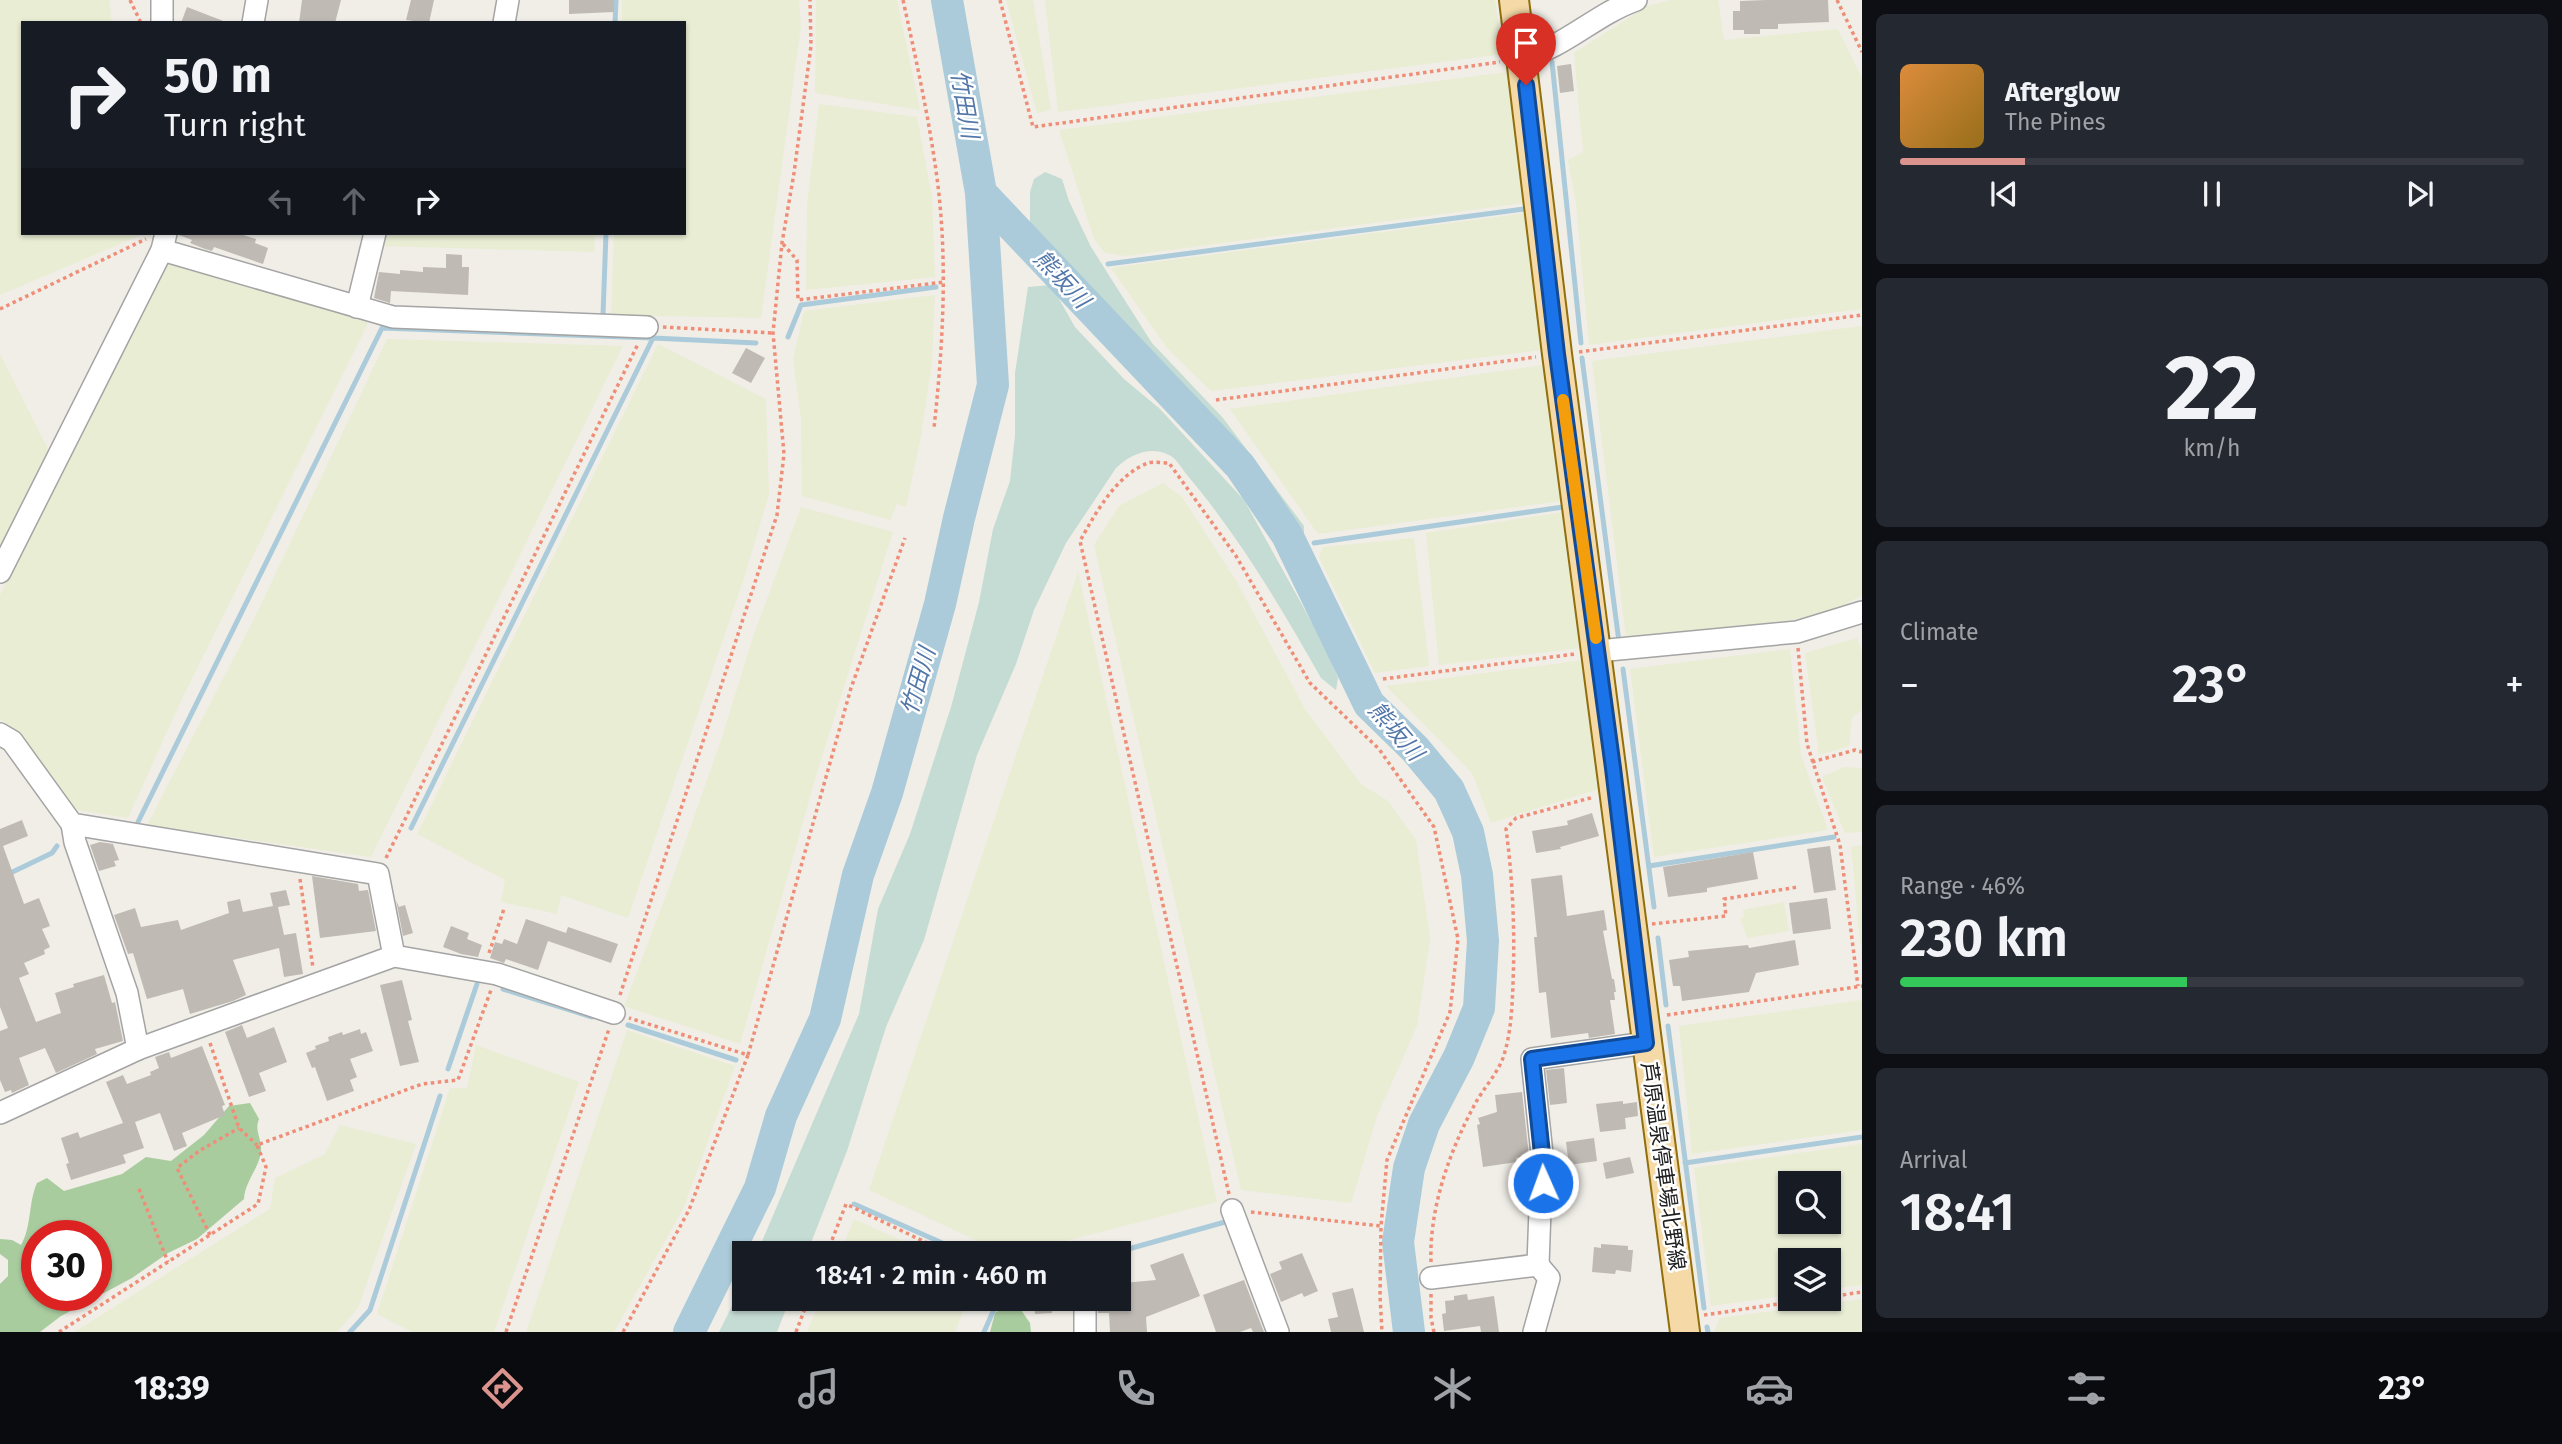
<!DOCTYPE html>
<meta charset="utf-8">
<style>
:root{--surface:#171b24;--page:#242831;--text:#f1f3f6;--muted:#9ea1a6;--line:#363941;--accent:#db938e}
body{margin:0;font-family:"Fira Sans","Noto Sans JP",sans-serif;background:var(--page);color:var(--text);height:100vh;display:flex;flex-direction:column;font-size:26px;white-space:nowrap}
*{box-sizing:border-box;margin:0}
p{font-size:23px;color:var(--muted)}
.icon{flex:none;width:38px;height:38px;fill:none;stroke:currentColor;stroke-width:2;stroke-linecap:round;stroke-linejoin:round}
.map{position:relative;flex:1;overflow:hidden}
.drawer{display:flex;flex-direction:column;gap:14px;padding:14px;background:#0d0f14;width:700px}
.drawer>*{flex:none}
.hud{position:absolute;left:21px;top:21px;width:665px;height:214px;border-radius:0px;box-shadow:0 2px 5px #0004;background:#171b24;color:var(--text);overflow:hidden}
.fabs{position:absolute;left:1778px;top:1171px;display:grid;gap:14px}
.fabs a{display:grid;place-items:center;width:63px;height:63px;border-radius:0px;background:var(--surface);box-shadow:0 2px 5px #0004;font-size:35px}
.speed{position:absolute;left:21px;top:1220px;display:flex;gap:14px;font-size:35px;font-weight:700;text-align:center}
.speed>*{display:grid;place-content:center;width:91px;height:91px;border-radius:50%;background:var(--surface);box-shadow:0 2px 5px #0004;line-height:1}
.speed .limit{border:10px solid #d22;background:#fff;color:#111}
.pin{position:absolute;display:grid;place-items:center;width:60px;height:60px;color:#fff;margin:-72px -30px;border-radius:50% 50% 50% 0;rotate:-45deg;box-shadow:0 0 7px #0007}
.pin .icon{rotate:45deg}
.me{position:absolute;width:77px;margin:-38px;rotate:358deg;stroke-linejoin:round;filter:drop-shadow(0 0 5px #0008)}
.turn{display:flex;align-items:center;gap:24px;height:147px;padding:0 28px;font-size:32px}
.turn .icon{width:91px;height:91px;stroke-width:2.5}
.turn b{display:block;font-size:49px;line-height:60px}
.lanes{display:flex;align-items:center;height:66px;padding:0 28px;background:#0003;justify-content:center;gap:35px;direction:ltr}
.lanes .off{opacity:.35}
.big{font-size:52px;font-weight:600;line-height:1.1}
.drawer .tile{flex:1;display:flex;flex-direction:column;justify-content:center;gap:10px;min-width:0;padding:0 24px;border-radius:10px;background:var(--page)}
.drawer .dial{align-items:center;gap:0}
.dial b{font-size:91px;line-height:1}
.song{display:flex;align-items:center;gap:21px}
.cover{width:84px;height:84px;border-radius:10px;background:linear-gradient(135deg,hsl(30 70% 55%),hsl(40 70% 35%))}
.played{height:7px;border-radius:4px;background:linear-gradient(90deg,var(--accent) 20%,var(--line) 20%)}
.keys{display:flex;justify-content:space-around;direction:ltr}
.heat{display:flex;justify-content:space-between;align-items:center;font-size:38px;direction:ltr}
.charge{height:10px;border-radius:5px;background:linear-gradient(90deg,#34c759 46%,var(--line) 0)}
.trip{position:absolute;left:732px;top:1241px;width:399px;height:70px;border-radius:0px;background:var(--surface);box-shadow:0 2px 5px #0004;font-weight:600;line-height:70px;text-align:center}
.tab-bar{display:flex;height:112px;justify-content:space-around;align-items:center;background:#090b0e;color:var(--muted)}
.tab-bar .icon{width:49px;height:49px}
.tab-bar .current{color:var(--accent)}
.tab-bar b{font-size:32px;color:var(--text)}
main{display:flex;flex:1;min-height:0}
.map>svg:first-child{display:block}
.farmland{fill:#e9edd4;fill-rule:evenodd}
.forest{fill:#a9cc9f;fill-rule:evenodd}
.wetland{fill:#c5dcd4}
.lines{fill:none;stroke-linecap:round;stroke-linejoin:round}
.stream{stroke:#abcbda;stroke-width:5}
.river{stroke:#abcbda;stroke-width:32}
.building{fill:#c0bab4}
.minor-casing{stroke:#a4a4a4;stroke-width:24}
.major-casing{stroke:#906f0c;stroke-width:32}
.path{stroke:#ef8e78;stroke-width:3.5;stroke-dasharray:3.5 3.5;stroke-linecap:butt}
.minor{stroke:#fff;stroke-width:21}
.major{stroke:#f5d9a7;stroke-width:28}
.route-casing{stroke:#114b97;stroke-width:18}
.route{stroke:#1a73e8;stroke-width:12}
.slow{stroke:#f59e0b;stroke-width:12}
.labels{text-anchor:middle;stroke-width:5;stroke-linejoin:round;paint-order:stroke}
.street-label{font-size:21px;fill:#202020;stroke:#fff}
.water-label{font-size:23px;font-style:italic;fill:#5377a9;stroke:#fff}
</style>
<main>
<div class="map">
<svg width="1862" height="1332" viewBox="0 0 1862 1332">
<rect width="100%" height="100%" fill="#f0eee7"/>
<g class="farmland">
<polygon points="0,0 109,0 112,23 23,23 23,233 141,233 141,235 0,295"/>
<polygon points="622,0 799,0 801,26 761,318 611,315 614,233 684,233 684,23 622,23"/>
<polygon points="816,0 897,0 920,110 815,93"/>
<polygon points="1006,0 1033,0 1051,110 1037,113"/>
<polygon points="1045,0 1495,0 1503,54 1058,112"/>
<polygon points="1671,0 1718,0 1724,40 1838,29 1862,78 1862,309 1589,345 1576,204 1568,160 1583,152 1574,53 1647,6"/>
<polygon points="1507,72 1524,203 1125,256 1113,254 1105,253 1094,239 1059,130"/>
<polygon points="819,104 917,117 932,197 935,277 806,290 807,205"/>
<polygon points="1526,213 1542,350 1211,391 1167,348 1111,268"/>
<polygon points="383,233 595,233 594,252 380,246"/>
<polygon points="167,260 369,321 180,703 128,818 69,809 6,723 0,719 0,595"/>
<polygon points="935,295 932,362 921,436 906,507 897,504 890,520 802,496 801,420 793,359 804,311"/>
<polygon points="1862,326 1862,595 1834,611 1787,621 1626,638 1592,361"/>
<polygon points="387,339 623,346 371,857 147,825 253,621"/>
<polygon points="658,344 766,399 769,494 743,581 628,918 561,895 557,914 501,902 505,880 417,834"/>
<polygon points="0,354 52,457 0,554"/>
<polygon points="1543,365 1561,501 1318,534 1230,409"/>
<polygon points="1163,483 1182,497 1237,582 1305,709 1361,784 1388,801 1416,840 1430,939 1417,1026 1377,1116 1351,1203 1241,1190 1094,545 1119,506"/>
<polygon points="801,507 893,532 818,769 740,1044 624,1006 673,877 722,737 754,634"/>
<polygon points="1564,512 1581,648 1439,665 1426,533"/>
<polygon points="1414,538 1429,666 1375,673 1319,557 1323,547"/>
<polygon points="1078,572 1217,1202 1019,1253 1003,1253 869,1190"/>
<polygon points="1857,638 1862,652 1862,710 1852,717 1849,746 1819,755 1805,653"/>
<polygon points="1790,649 1801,755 1828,830 1654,857 1630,669"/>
<polygon points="1584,660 1602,788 1491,823 1472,773 1386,686"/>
<polygon points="1844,767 1862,768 1862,832 1845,833 1822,777"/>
<polygon points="1862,845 1862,961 1851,847"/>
<polygon points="1784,902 1789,931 1747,938 1740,918 1744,917 1743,910"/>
<polygon points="1862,1000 1862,1130 1692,1154 1679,1026"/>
<polygon points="627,1030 735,1066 684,1207 614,1332 526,1332"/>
<polygon points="476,1045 579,1082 494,1332 412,1332 377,1314 450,1088 467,1088"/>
<polygon points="340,1125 416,1144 358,1308 337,1332 74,1332 270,1209 275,1178 325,1154"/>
<path d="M1862 1144V1285L1829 1289V1260H1790V1295L1711 1306 1694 1168ZM1790 1183H1829V1222H1790Z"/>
<polygon points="854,1219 929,1253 840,1253"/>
<polygon points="821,1299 821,1298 968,1299 955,1332 807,1332"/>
<polygon points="1862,1299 1862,1332 1714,1332 1720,1318"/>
</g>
<g class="forest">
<path d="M250 1103 259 1119C254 1131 262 1139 261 1151 259 1169 245 1181 244 1199L197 1239 168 1253 132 1278 61 1316 40 1332H0V1284L8 1276V1260L0 1254V1239L12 1240 21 1245C32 1226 28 1203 37 1183L47 1178 64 1191 122 1174 146 1157 171 1161 204 1135 229 1106ZM37 1236H96V1295H37Z"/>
<polygon points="1006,1306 1019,1307 1030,1323 1031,1332 990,1332 995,1313"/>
</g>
<g class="wetland">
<polygon points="1045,172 1062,179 1069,201 1091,247 1152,343 1223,418 1304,526 1304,541 1298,539 1285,526 1262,485 1219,433 1133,343 1091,294 1040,242 1030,227 1030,192 1034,179"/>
<path d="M1051 285 1075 327 1124 379 1160 409 1244 500 1326 648 1338 678 1336 690 1321 678C1282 609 1238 535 1187 475 1182 469 1176 458 1169 455 1151 445 1129 455 1116 468L1066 543 1034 610 1016 664 977 755 924 940 886 1027 847 1151 807 1253H757L859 1014 878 909 910 834 951 707 979 602 993 529 1010 481 1015 435V373L1028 287Z"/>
<polygon points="744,1282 744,1298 790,1299 777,1332 719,1332"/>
</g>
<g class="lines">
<g class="stream">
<polyline points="615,23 616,0"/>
<polyline points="1552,62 1581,343"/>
<polyline points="1108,264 1524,209"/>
<polyline points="603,315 606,233"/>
<polyline points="788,337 801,305 936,287"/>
<polyline points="1582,358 1619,642"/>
<polyline points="1314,543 1563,507"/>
<polyline points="1623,669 1654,907"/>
<polyline points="138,822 382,328 653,338"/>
<polyline points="411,828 653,338 756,343"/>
<polyline points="1649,866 1834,837"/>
<polyline points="0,878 52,853 57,846"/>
<polyline points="1658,938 1666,1005"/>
<polyline points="503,989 592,1017"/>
<polyline points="628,1025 736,1060"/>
<polyline points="1668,1026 1704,1308"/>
<polyline points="448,1069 477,984"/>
<polyline points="1685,1163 1862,1137"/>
<polyline points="854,1204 965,1253"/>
<polyline points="1114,1253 1225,1222"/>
<polyline points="1707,1327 1708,1332"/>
<polyline points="350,1332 370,1310 440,1096"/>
<polyline points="984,1332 999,1298"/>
</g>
<g class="river">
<polyline points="981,193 1240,466 1287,535 1369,704 1415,749 1449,790 1468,832 1477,875 1483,941 1479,1008 1459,1057 1424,1124 1409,1168 1398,1242 1409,1332"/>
<polyline points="689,1332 760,1188 781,1116 825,1019 858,875 887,793 940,604 959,518 993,385 981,193 947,0"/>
</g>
</g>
<g class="building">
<polygon points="302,0 341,0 335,23 299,23"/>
<polygon points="411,0 434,0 429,23 406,20"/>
<polygon points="569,0 614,0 614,12 569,14"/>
<polygon points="1766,0 1828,0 1829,22 1778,24 1778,29 1760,29 1760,34 1744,34 1744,30 1733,30 1733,11 1740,11 1740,1"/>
<polygon points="187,7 226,22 226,23 181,23"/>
<polygon points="1571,64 1574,91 1560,93 1557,66"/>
<polygon points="179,233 237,233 256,239 255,243 268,248 263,264 214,247 212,251 205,249 190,243 192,240 179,235"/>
<polygon points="446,254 462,255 462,267 469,267 468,295 391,291 390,303 374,298 379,272 400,274 400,270 423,272 423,267 446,268"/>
<polygon points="746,348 765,358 751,383 732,373"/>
<polygon points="1592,813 1599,836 1560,847 1561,849 1536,853 1532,831 1568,825 1567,821"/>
<polygon points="22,820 28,836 3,846 24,904 39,898 50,926 42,929 50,947 44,950 45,954 24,963 29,974 19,978 36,1022 61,1013 55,993 74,987 73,984 104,975 112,1003 115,1002 123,1041 95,1049 97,1054 56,1073 45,1048 19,1058 29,1085 12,1093 11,1090 5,1092 0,1080 0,1031 8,1028 0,1007 0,829"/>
<polygon points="100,842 113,844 119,860 114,861 116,866 99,871 90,845"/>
<polygon points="1830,846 1836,890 1814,893 1807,849"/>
<polygon points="1753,852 1758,879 1707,888 1707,892 1668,897 1663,867"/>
<polygon points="1562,875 1567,916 1604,910 1607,930 1603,931 1612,979 1614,979 1616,992 1614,992 1615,1000 1610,1000 1615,1034 1589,1038 1588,1033 1551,1038 1546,992 1539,993 1534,937 1537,937 1531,879"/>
<polygon points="312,876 358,884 359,891 368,890 376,931 320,938"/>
<polygon points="286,890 290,905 278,907 284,935 296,933 303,974 284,977 279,948 233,960 246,995 233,1001 190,1014 183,989 147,999 133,953 128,954 114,915 135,908 141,927 178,920 181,930 229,913 227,902 240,899 243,912 273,906 270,893"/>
<polygon points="1827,898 1831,929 1793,934 1789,903"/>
<polygon points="396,900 399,907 405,905 413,933 403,936"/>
<polygon points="526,919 566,933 568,927 618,944 611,963 548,941 538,970 506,959 504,963 490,958 495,942 502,944 504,939 517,944"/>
<polygon points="451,926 469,933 467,939 482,945 478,957 461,954 443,947"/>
<polygon points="1795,940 1799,965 1756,973 1749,992 1682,1001 1680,986 1673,986 1669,960 1689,957 1688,951 1748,945 1749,948"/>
<polygon points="402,980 412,1020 408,1021 419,1062 400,1066 380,985"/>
<polygon points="242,1025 247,1038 274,1027 287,1062 259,1073 266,1091 249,1097 225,1032"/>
<polygon points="360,1029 361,1034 366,1032 373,1051 350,1059 357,1077 350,1080 354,1091 327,1101 315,1067 312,1068 306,1053 316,1049 315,1046 329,1041 328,1037 342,1032 343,1035"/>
<polygon points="202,1046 225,1105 222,1106 225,1115 182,1133 187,1146 174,1151 160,1113 135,1122 144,1148 123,1155 126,1163 71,1180 66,1164 69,1163 61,1138 78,1132 80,1138 123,1123 106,1082 123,1075 127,1084 151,1075 150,1072 159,1068 155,1057 169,1052 171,1058"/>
<polygon points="1564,1068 1567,1103 1550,1105 1546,1070"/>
<polygon points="1522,1092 1529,1156 1516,1158 1517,1162 1483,1167 1477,1125 1480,1124 1478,1118 1497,1112 1495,1095"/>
<polygon points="1623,1101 1623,1104 1637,1102 1638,1116 1625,1118 1626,1129 1600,1132 1596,1104"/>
<polygon points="1594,1138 1597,1161 1569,1165 1566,1142"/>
<polygon points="1630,1157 1634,1173 1606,1179 1603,1163"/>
<polygon points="1601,1244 1628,1246 1628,1250 1633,1250 1631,1272 1616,1270 1615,1274 1592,1272 1594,1247 1601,1248"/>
<polygon points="1183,1253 1200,1296 1146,1317 1147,1332 1110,1332 1109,1313 1098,1313 1098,1298 1124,1298 1123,1283 1156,1280 1150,1265"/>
<polygon points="1302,1253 1318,1291 1304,1297 1302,1293 1281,1302 1270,1274 1282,1269 1279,1262"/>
<polygon points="1244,1280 1264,1332 1253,1332 1251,1328 1240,1332 1216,1332 1203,1295"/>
<polygon points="1353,1288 1364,1332 1331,1332 1328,1319 1338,1317 1332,1293"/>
<polygon points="1467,1294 1468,1300 1494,1296 1499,1332 1481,1332 1480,1326 1444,1331 1442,1314 1446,1313 1445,1301 1454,1300 1454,1296"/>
<polygon points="1034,1299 1051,1299 1052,1313 1035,1314"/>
</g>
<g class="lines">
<g class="minor-casing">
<g id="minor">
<polyline points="162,0 162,23"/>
<polyline points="253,23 257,0"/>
<polyline points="504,23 508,0"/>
<path d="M1523 58C1565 47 1596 14 1636 0"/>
<polyline points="162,250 393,317 647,327"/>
<polyline points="357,307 375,233"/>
<polyline points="0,572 162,250 166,233"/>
<polyline points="1598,651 1797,632 1862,612"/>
<polyline points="0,734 12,741 72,824 378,874 394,956"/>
<polyline points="72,824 75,842 127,993 138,1049"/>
<polyline points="0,1113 138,1049 394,956 497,974 614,1013"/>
<polyline points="1232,1210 1278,1332"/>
<polyline points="1431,1278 1538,1265 1542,1154 1532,1059 1646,1043"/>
<polyline points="1085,1332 1085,1298"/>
<polyline points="1534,1332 1549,1278 1538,1265"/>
</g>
</g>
<g class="major-casing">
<polyline id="major" points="1514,0 1557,354 1685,1332"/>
</g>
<g class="path">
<polyline points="130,0 141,23"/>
<path d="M903 0C916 59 929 118 937 178 948 261 943 345 934 428"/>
<polyline points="1000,0 1033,127 1500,62"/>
<polyline points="1837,0 1862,52"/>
<polyline points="783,244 797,260 798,300 944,282"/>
<polyline points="0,309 146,239"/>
<polyline points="663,327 773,333"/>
<polyline points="1579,352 1862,315"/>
<polyline points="1216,400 1536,357"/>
<polyline points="1798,648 1807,744 1840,845 1858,986"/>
<polyline points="1383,679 1575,654"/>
<polyline points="1812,762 1855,750 1862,752"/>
<polyline points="386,858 638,344"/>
<polyline points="300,879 313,968"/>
<polyline points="1652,924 1726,916 1724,899 1798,887"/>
<polyline points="489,953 504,909"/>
<polyline points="620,995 777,515 784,454 773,333 782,243 794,173 811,46 810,0"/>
<polyline points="1667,1015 1862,986"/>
<polyline points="210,1043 239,1128 257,1145"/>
<polyline points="748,1055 851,688 905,538"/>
<polyline points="139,1189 168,1262"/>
<path d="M1229 1194 1080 541C1095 514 1116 475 1148 463 1153 461 1163 463 1169 463L1236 556 1310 683 1379 749 1434 827 1458 939 1450 1012 1387 1160 1381 1226 1380 1296 1382 1332"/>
<polyline points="1251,1212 1381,1226"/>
<polyline points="210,1235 177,1168 199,1151 239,1128"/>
<polyline points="827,1253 846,1204 948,1253"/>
<path d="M1431 1262C1429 1208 1450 1150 1475 1104 1483 1089 1497 1074 1503 1058 1511 1034 1512 1009 1513 984 1515 932 1513 881 1506 829L1516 818 1594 797"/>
<polyline points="1431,1294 1431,1318 1434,1332"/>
<polyline points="1829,1297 1862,1292"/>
<polyline points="1704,1315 1819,1298"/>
<polyline points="59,1332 258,1204 266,1167 257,1145 422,1084 458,1080 491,990"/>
<polyline points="506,1332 609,1029"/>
<polyline points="623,1332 689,1210 748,1055 629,1018"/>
<polyline points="796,1332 809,1298"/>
</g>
<use href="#minor" class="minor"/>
<use href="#major" class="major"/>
</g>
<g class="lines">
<g class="route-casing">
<polyline id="route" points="1526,85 1557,354 1613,768 1646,1043 1532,1059 1542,1154 1543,1183"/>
</g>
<use href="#route" class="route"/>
<polyline class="slow" points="1563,400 1596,638"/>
</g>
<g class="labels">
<g class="street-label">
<text transform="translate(1663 1166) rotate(82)" y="7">芦原温泉停車場北野線</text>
</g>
<g class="water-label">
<text transform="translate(965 104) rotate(80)" y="8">竹田川</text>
<text transform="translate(1062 279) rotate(47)" y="8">熊坂川</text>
<text transform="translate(918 681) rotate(-74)" y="8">竹田川</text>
<text transform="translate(1396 731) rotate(49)" y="8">熊坂川</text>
</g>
</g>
</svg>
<div class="fabs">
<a><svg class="icon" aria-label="search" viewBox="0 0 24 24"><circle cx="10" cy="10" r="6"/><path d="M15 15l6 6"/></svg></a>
<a><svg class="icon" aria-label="layers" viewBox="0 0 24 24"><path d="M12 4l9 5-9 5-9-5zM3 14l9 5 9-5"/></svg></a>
</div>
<div class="speed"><div class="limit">30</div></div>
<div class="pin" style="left:1526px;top:85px;background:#d93025"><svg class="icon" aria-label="arrive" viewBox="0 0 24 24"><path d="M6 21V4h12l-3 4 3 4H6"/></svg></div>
<svg class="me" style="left:1543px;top:1183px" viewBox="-20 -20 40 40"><circle r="17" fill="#1a73e8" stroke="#fff" stroke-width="3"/><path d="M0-11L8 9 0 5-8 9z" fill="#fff"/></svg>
<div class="trip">18:41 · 2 min · 460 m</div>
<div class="hud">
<div class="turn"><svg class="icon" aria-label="right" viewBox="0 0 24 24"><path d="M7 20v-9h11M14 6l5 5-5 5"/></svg><div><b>50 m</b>Turn right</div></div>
<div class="lanes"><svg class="icon off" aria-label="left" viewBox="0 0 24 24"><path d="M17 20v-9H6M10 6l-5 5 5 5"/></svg><svg class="icon off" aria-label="ahead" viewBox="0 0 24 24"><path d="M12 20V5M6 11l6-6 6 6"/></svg><svg class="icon" aria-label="right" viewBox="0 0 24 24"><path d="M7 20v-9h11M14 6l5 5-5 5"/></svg></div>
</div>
</div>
<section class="drawer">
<div class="tile">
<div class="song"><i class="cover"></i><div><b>Afterglow</b><p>The Pines</p></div></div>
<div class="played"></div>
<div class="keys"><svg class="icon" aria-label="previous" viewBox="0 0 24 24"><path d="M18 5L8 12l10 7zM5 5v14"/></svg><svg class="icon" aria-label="pause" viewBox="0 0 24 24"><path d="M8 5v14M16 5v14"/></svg><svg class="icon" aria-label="next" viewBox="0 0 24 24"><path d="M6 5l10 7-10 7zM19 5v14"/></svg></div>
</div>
<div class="tile dial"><b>22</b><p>km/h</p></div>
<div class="tile"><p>Climate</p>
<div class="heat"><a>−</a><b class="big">23°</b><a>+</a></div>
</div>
<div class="tile"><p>Range · 46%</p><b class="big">230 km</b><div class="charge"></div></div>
<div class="tile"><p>Arrival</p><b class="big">18:41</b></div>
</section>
</main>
<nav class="tab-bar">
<b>18:39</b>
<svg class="icon current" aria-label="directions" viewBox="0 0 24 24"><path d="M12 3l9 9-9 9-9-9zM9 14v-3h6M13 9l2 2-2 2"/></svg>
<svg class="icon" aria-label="music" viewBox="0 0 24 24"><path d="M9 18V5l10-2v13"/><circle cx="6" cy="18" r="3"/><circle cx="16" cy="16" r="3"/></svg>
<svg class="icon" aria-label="phone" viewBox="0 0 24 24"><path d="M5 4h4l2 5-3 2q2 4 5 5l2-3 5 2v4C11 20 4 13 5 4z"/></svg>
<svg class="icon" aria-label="climate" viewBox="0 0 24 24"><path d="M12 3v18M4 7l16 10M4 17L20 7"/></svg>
<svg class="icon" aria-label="car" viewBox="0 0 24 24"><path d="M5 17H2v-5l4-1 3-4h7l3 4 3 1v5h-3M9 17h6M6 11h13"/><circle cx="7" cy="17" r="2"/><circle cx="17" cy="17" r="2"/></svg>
<svg class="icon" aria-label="filters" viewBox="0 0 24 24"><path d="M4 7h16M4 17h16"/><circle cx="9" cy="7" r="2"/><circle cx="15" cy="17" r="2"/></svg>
<b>23°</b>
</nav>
